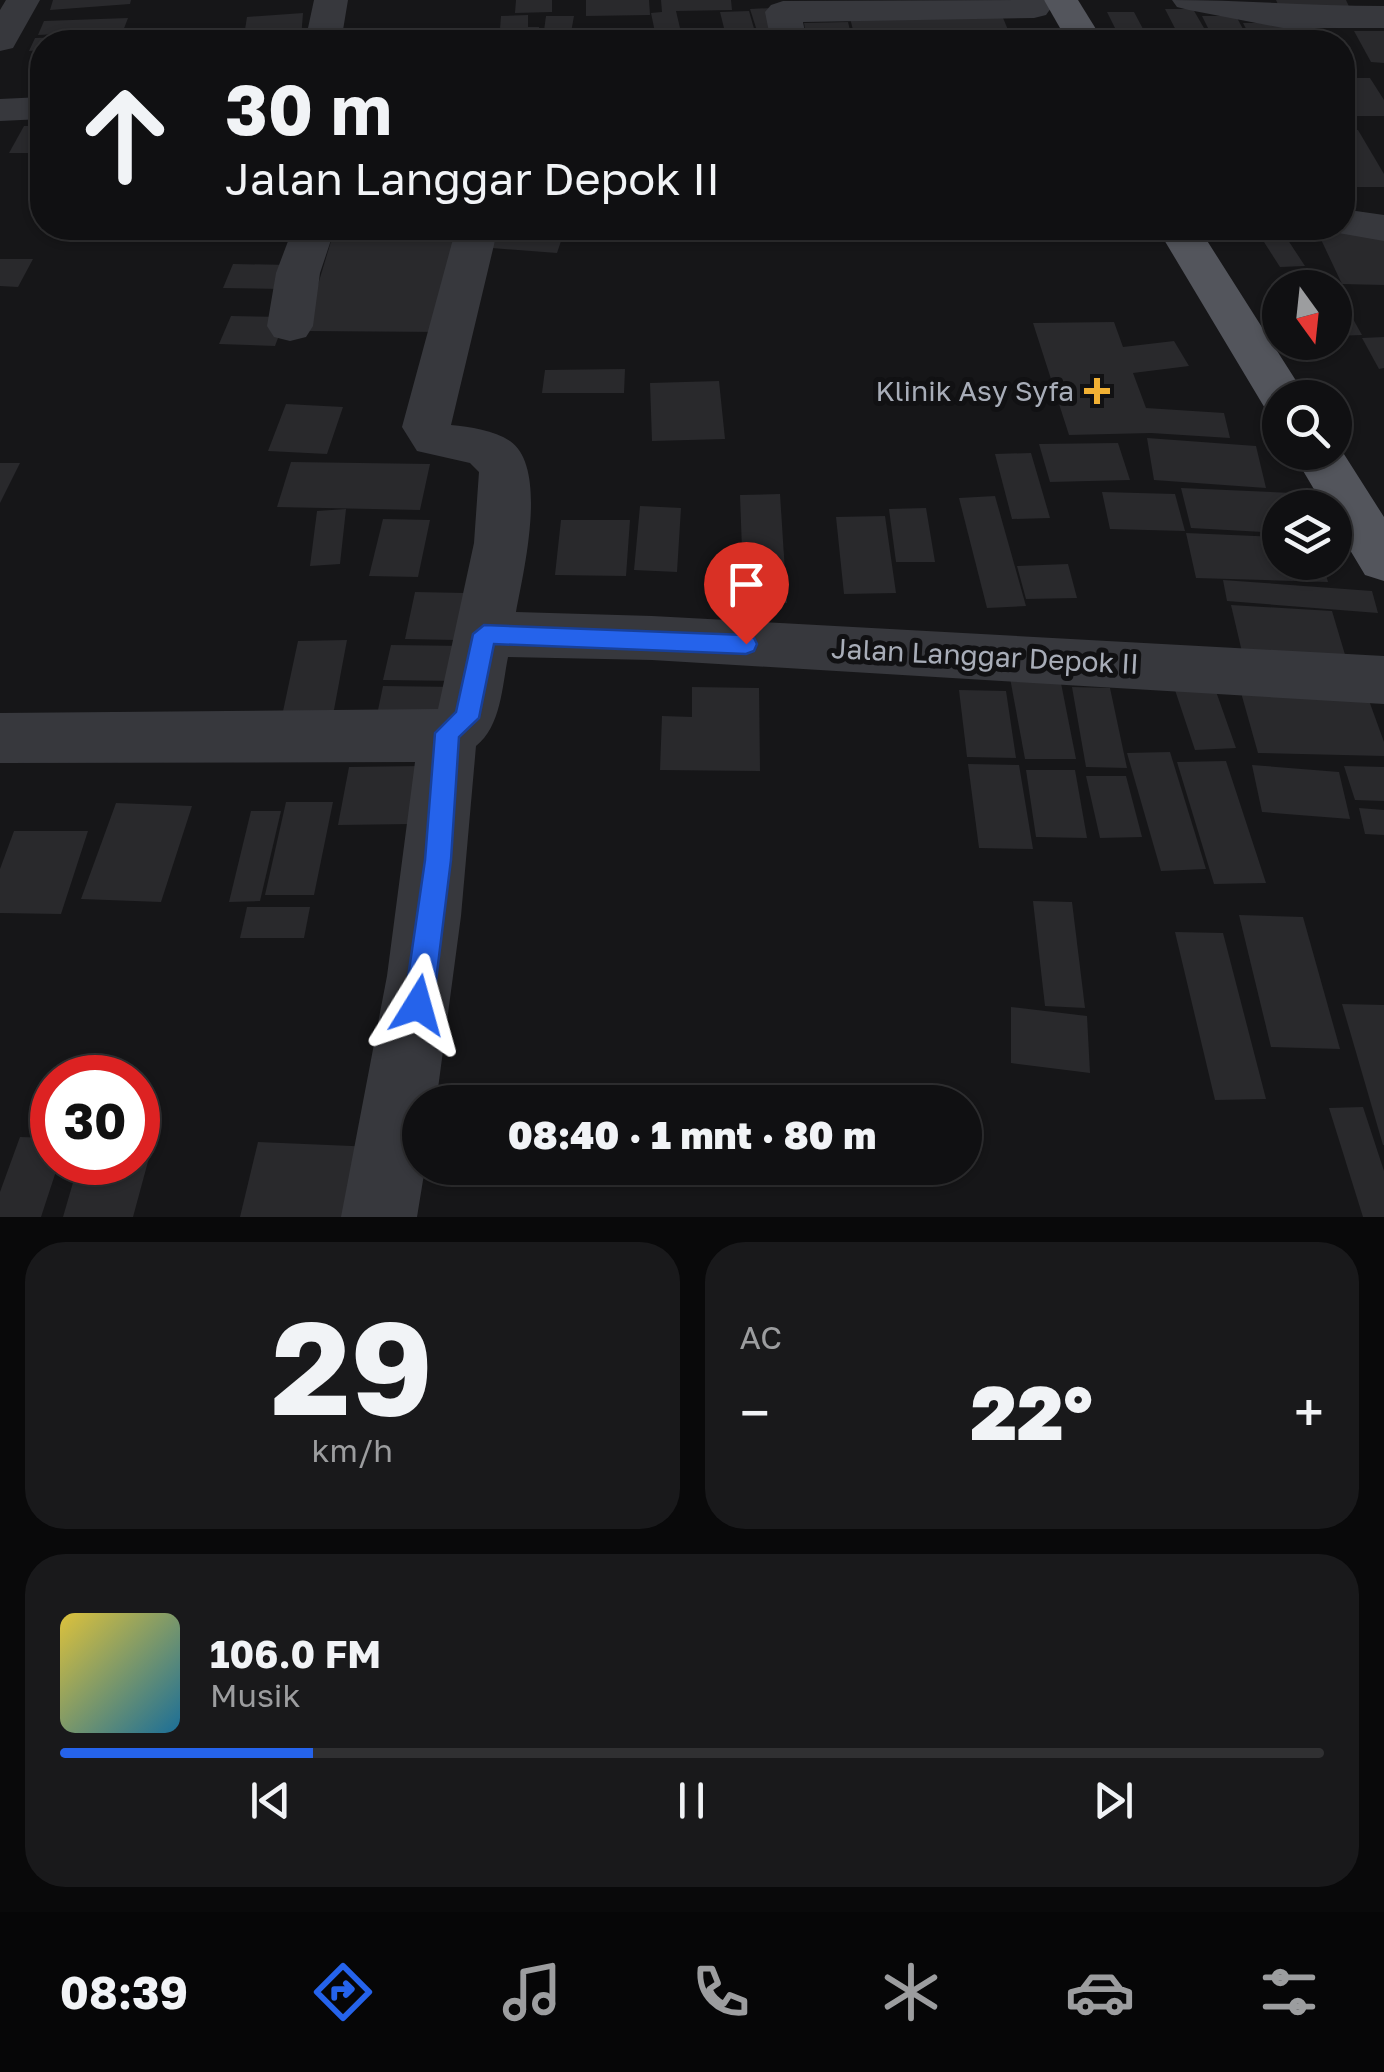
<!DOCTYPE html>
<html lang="id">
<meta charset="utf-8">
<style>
:root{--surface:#101012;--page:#19191b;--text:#f1f3f6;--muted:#9c9d9f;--line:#303032;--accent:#2563eb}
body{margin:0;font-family:"Golos Text",sans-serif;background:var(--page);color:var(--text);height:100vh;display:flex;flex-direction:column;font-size:38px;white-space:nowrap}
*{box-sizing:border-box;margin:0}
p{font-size:32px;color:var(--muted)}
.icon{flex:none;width:55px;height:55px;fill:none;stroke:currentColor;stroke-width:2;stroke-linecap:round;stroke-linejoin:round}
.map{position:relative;height:1217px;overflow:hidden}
.sheet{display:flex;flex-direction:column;gap:25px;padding:25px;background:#09090a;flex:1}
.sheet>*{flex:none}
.banner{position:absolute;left:30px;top:30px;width:1325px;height:210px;border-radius:40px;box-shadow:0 2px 8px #0004,0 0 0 2px var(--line);background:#101012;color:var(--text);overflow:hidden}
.needle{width:65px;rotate:165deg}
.buttons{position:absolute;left:1262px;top:270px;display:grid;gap:20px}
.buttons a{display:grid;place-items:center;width:90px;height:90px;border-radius:50%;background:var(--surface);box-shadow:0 2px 8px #0004,0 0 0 2px var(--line);font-size:50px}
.speed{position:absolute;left:30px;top:1055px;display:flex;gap:20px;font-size:50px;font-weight:700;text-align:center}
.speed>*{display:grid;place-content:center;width:130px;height:130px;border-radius:50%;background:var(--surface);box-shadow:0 2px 8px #0004,0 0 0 2px var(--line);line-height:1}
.speed .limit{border:15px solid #d22;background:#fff;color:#111}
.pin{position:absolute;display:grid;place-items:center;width:85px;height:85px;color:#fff;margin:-102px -42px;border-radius:50% 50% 50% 0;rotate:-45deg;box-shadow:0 0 10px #0007}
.pin .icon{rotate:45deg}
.me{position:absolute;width:110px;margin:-55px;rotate:8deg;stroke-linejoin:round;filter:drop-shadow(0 0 8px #0008)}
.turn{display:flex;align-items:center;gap:35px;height:210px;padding:0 30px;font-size:45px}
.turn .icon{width:130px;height:130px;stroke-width:2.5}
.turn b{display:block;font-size:70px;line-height:85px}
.big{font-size:75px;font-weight:800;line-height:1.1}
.sheet .widget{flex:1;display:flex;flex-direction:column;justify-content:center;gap:15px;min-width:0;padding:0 35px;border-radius:40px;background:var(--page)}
.sheet .dial{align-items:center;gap:0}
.dial b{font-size:130px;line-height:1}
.song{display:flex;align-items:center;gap:30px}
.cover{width:120px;height:120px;border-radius:15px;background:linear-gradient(135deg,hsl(50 70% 55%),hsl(200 70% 35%))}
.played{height:10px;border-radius:5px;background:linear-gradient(90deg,var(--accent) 20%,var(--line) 20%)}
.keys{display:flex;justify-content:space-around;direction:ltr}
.heat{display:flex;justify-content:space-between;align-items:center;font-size:55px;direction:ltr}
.sheet .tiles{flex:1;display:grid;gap:25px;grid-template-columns:1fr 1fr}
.widget:last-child{grid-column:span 2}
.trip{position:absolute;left:402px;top:1085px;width:580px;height:100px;border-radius:50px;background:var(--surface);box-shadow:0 2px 8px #0004,0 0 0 2px var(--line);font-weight:800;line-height:100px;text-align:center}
.dock{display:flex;height:160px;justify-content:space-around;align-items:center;background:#060607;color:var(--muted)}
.dock .icon{width:70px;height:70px}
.dock .on{color:var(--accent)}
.dock b{font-size:45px;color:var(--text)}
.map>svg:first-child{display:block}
.building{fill:#29292c}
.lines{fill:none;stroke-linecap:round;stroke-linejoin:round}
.minor{fill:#37383d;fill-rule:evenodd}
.major{fill:#53555c;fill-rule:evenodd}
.route{fill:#2563eb;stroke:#184099;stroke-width:2.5}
.poi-dot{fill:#f2b134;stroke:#111113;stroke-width:4}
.labels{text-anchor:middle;stroke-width:10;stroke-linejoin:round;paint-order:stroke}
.poi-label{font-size:28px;fill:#a8adb8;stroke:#111113;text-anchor:end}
.street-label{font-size:28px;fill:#a8adb8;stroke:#111113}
</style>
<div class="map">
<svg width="1384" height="1217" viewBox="0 0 1384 1217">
<rect width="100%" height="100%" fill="#161618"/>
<g class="building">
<polygon points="53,0 131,0 130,4 50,10"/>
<polygon points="516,0 552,0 552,12 515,13"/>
<polygon points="586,0 649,0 650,15 586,16"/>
<polygon points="661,0 731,0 732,10 676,11 683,41 657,42 651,13 662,12"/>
<polygon points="1276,0 1346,0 1352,13 1281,11"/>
<polygon points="771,8 778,32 758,34 750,9"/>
<polygon points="1165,9 1193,9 1212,42 1182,42"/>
<polygon points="749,11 757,39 727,40 720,12"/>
<polygon points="1107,12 1134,12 1150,42 1122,42"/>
<polygon points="303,13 301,39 243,42 247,17"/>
<polygon points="1001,13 1013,42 856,42 850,18"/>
<polygon points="528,15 528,27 539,27 539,42 499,42 501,16"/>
<polygon points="546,16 574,16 570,38 543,38"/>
<polygon points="1202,16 1236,16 1250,42 1215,42"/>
<polygon points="128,18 123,31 38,35 44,21"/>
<polygon points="848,22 853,42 807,42 804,23"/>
<polygon points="1243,23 1294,23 1305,42 1253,42"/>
<polygon points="1354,31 1384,31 1384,63 1371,62"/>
<polygon points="127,35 123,42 42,42 42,50 29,51 35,38"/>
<polygon points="1342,78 1370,78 1384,100 1384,116 1354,116 1342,96"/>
<polygon points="24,126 42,126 42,135 33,153 9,153"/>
<polygon points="1342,130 1358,130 1384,174 1384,187 1355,187 1342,164"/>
<polygon points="335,228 465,228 444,332 304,331"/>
<polygon points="1255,228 1280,228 1305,266 1280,267"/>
<polygon points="499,230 563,235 557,253 492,248"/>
<polygon points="1317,231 1384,232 1384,285 1342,284"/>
<polygon points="0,259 33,259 18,287 0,286"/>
<polygon points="233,264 290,265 282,289 223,288"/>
<polygon points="1332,282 1335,287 1362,335 1335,336 1335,288 1296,288 1294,283"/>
<polygon points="231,316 286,317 275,346 219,344"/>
<polygon points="1114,322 1123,347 1174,341 1189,366 1133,373 1146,408 1224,413 1230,438 1151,433 1069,435 1033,323"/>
<polygon points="1384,337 1384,368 1379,369 1362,338"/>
<polygon points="625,369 624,393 542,393 545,370"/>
<polygon points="719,381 725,439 652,441 650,383"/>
<polygon points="286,404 343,407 327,454 268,451"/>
<polygon points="1147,438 1256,446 1266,488 1154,480"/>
<polygon points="1118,443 1130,480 1050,482 1039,444"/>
<polygon points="1031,453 1050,518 1012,519 995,454"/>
<polygon points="291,462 430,464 420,510 277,507"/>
<polygon points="0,463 20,463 0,503"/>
<polygon points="1181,488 1292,493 1297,508 1280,508 1280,533 1191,528"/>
<polygon points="1102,492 1175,494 1185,531 1110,529"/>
<polygon points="780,494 787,603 744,604 740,495"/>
<polygon points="995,496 1026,606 987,608 959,498"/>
<polygon points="640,506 681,508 677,572 634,570"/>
<polygon points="926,508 935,562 896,562 889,509"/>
<polygon points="346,509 340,564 310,566 317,511"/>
<polygon points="885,516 896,593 844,594 836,517"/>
<polygon points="383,519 430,520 418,577 369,576"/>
<polygon points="561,520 630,520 626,576 555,575"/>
<polygon points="1186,533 1280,537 1280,562 1322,562 1328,582 1196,578"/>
<polygon points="1068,564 1077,598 1026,599 1017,566"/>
<polygon points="1223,580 1372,591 1378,613 1227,601"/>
<polygon points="415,592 465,593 456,640 405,639"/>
<polygon points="1231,605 1332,611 1346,658 1242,652"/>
<polygon points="347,640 333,715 282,716 298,641"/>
<polygon points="391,645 464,646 459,681 383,680"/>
<polygon points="1010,678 1060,678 1076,759 1025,759"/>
<polygon points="1238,682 1363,684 1384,742 1384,756 1258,753"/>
<polygon points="1213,683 1236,748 1195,750 1173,684"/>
<polygon points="383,686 456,687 451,716 377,715"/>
<polygon points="692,687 759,688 760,771 660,770 662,716 692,717"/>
<polygon points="1072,687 1110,688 1127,768 1086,767"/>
<polygon points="959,690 1006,691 1016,758 967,757"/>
<polygon points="1170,752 1206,869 1161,871 1127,753"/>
<polygon points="1226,761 1266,883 1214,884 1177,762"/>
<polygon points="968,764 1019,765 1033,849 979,848"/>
<polygon points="1252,765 1339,772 1350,819 1262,812"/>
<polygon points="421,766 412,824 338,825 349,767"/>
<polygon points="1344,766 1384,767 1384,801 1355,800"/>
<polygon points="1026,770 1075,770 1087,838 1036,837"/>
<polygon points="1086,776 1126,776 1142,837 1100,838"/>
<polygon points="286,802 333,802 314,895 265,895"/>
<polygon points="116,803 192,806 161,902 81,899"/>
<polygon points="1359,808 1384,810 1384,835 1365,834"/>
<polygon points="251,811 281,811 260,901 229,902"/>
<polygon points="14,831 88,831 61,914 0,913 0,869"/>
<polygon points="1033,901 1072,902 1085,1008 1045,1006"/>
<polygon points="247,907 310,907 304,938 240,938"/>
<polygon points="1239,915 1303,917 1340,1049 1271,1047"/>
<polygon points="1175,932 1223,933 1266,1099 1215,1100"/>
<polygon points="1342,1004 1384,1005 1384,1145 1383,1145"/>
<polygon points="1011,1007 1087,1016 1090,1073 1011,1063"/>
<polygon points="1363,1107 1384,1171 1384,1217 1363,1217 1329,1108"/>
<polygon points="20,1137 52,1138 52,1162 59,1162 41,1217 0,1217 0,1192"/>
<polygon points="258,1142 375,1147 362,1217 240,1217"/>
<polygon points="138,1143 153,1143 133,1217 63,1217 79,1162 138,1162"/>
</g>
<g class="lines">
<g class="minor">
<polygon points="6,0 40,0 13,48 0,51 0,10"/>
<polygon points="314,0 348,0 341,42 305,42"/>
<polygon points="1044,0 1051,8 1046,15 1034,18 803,22 807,42 771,42 765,12 771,5 783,1"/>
<path d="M1172 0C1243 0 1313 6 1384 6V28H1283L1189 10 1177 7Z"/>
<polygon points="42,97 42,119 0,121 0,99"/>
<polygon points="1342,209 1384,215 1384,241 1327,231 1325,228 1342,228"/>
<polygon points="293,228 335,228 320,273 313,326 306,337 290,341 274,337 267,326 276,273"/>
<path d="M456 228H498L451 425C470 427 494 430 510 441 549 468 523 573 516 612L652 616 1384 656V704L652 660 508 657C502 687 501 726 476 746L461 916 437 1096 436 1102H420V1168H425L417 1217H341L387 976 415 762 0 763V713L438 709 474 543 479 472 470 463 417 451 402 427Z"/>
</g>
<g class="major">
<polygon points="1044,0 1078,0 1104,42 1068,42"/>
<polygon points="1157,228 1199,228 1307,398 1280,398 1280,414 1266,410"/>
<polygon points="1335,440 1384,517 1384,581 1365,575 1335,525 1335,508 1325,508 1292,452 1335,452"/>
</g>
</g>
<polygon class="route" points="484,625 746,635 754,638 757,644 754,651 746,654 494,644 479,718 459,737 451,860 433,1005 428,1015 418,1019 409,1015 404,1005 425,860 435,733 456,712 473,634"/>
<path class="poi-dot" d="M1092 376h10v10h10v10h-10v10h-10v-10h-10v-10h10z"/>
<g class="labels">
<g class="poi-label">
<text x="1074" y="401">Klinik Asy Syfa</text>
</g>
<g class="street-label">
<text transform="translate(985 656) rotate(3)" y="10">Jalan Langgar Depok II</text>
</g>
</g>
</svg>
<div class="buttons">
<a><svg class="needle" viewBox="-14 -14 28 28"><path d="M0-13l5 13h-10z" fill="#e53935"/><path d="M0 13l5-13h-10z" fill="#9c9d9f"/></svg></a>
<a><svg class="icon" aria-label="search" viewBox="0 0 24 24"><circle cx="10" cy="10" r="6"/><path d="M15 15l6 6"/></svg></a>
<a><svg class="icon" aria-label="layers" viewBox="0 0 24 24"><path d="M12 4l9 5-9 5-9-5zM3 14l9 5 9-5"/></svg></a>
</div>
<div class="speed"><div class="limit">30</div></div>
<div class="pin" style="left:746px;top:644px;background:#d93025"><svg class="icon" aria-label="arrive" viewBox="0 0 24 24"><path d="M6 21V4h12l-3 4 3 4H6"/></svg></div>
<svg class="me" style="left:418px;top:1005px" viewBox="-20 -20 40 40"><path d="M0-17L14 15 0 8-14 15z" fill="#2563eb" stroke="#fff" stroke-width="4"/></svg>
<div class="trip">08:40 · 1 mnt · 80 m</div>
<div class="banner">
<div class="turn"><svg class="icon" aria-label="ahead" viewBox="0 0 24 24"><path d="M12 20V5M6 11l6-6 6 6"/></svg><div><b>30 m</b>Jalan Langgar Depok II</div></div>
</div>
</div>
<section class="sheet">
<div class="tiles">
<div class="widget dial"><b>29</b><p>km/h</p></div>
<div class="widget"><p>AC</p>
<div class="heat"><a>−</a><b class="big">22°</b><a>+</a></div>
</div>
<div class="widget">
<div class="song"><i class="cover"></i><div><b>106.0 FM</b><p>Musik</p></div></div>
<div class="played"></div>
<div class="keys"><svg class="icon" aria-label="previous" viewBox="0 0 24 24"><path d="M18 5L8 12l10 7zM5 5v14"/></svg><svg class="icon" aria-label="pause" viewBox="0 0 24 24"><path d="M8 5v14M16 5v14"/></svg><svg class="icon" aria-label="next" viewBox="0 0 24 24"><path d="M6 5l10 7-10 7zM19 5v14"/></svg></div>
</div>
</div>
</section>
<nav class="dock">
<b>08:39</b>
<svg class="icon on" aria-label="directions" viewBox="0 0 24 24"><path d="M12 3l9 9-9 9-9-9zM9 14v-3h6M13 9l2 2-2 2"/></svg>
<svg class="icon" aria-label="music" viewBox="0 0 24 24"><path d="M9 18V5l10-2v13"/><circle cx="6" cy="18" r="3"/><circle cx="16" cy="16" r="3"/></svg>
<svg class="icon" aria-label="phone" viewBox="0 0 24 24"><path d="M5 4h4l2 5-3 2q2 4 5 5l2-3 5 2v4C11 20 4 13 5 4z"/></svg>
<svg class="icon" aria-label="climate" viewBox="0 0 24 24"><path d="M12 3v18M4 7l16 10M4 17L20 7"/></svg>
<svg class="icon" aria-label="car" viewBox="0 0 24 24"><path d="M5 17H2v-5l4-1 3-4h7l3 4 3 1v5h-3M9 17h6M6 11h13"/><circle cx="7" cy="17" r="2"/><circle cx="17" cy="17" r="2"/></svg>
<svg class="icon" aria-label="filters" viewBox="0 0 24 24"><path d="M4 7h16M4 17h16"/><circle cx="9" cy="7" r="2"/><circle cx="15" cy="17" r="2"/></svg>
</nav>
